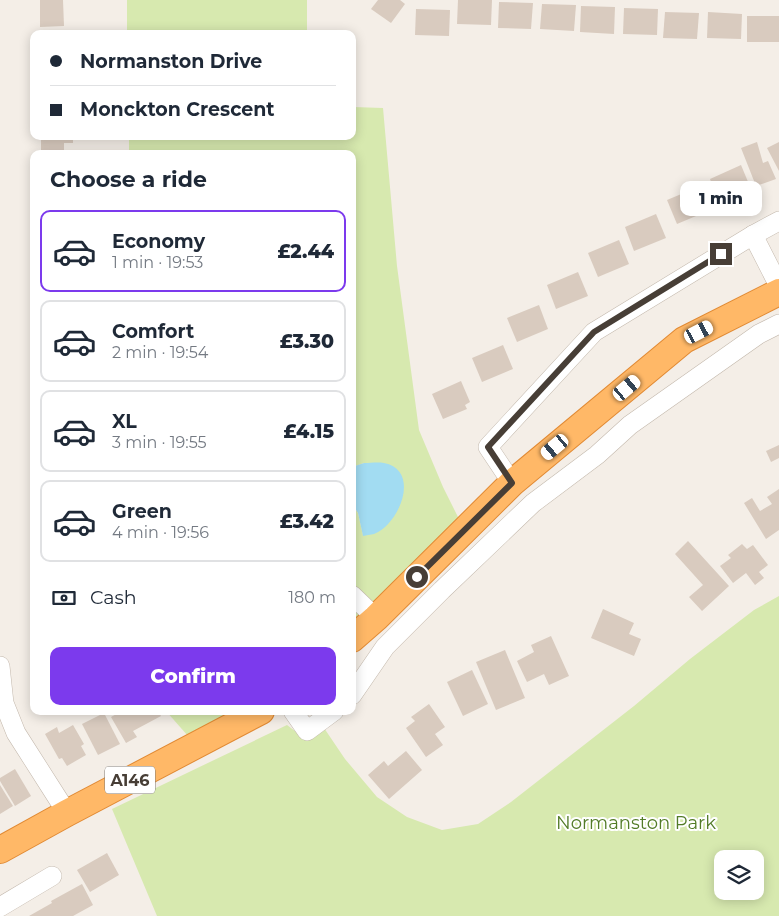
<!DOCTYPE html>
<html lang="en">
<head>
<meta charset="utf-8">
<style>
  :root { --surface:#fff; --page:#f2f2f3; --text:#1f2937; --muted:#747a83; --line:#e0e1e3; --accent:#7c3aed }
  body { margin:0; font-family:Montserrat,sans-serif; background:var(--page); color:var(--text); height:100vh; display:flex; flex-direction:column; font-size:19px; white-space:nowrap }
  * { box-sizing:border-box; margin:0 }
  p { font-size:16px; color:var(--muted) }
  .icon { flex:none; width:28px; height:28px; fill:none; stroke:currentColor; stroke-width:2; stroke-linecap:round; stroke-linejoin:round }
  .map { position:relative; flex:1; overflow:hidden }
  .panel { position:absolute; left:30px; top:150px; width:326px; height:565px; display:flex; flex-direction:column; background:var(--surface); border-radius:10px; box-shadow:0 2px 12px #0003 }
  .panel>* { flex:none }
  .top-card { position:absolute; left:30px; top:30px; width:326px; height:110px; border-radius:10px; box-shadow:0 2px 12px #0003; display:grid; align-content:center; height:110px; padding:0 20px; background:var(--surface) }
  .controls { position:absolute; left:714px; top:850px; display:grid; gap:10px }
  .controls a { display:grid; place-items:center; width:50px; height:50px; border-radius:10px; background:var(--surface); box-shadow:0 2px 12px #0003; font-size:25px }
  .end { position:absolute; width:22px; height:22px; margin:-11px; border:6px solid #473e36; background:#fff; box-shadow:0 0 0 2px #fff }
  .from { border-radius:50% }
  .bubble { position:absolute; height:35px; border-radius:10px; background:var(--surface); box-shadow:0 2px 12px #0003; font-size:16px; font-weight:800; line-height:35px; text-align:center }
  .car { position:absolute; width:15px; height:30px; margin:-15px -8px; border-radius:6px; box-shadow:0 0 4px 1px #0007; background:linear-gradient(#fff 24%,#345 0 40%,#fff 0 76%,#345 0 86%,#fff 0) }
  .top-card b { display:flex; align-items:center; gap:18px; height:48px; font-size:19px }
  .top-card b+b { border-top:1px solid var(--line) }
  .top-card i { width:12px; height:12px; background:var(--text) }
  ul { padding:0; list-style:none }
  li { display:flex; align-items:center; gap:15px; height:82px; margin:0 10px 8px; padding:0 10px; border:2px solid var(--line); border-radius:10px }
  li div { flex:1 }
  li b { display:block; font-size:19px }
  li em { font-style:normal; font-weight:800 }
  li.current { border-color:var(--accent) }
  li>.icon { width:45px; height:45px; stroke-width:1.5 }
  h2 { padding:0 20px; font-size:22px; line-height:60px }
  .pay { display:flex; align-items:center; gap:12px; height:55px; padding:0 20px; font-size:19px }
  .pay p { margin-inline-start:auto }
  .button { display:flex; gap:10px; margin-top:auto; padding:10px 20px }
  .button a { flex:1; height:58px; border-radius:10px; background:var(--accent); color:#fff; font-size:20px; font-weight:800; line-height:58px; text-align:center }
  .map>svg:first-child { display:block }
  .green { fill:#d7e9af; fill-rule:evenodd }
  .water { fill:#a2dcf2 }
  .building { fill:#d9cbbf }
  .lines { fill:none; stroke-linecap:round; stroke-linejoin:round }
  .minor-casing { stroke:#c3b8ac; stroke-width:20 }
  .highway-casing { stroke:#e18a34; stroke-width:28 }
  .minor { stroke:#fff; stroke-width:19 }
  .highway { stroke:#ffb867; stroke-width:26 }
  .route { stroke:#473e36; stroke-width:6 }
  .labels { text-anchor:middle; stroke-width:4; stroke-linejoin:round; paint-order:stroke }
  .shield { fill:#fff; stroke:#7e7872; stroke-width:1 }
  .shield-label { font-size:16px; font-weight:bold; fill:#473e36 }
  .park-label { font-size:18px; fill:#527b27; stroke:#fff }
</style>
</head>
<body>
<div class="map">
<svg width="779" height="916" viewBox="0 0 779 916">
  <rect width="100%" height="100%" fill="#f4eee7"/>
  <!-- green -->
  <g class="green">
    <rect x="127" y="0" width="180" height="34"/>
    <polygon points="353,107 383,108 397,266 419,430 443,487 459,519 353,625 353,505 358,513 363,535 364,463 353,467 352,154 129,154 129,136 352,136"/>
    <path d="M779,596V916H157L112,809L287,725L303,737L322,725L345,759L377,797L407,817L442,830L478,824L511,802L634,706L690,659L754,610ZM722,859H755V891H722Z"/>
    <polygon points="166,711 235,711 188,736"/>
  </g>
  <!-- water -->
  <path class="water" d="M364,463C370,463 378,462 384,463C421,470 400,524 374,534C371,535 366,535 363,536L358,513L353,505L352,467Z"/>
  <!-- building -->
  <g class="building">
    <polygon points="40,0 63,0 64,26 40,27"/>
    <polygon points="378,0 400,0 405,4 391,23 371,9"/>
    <polygon points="458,0 492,0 491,25 457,24"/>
    <polygon points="499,2 533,3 531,29 498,28"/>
    <polygon points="542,4 576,5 574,31 540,29"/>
    <polygon points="581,6 615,7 614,34 580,32"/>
    <polygon points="624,8 658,9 657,35 623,34"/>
    <polygon points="416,9 450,10 449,36 415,35"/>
    <polygon points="665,12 699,13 697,39 663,38"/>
    <polygon points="708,12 742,14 741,39 707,38"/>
    <rect x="747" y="16" width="32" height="26"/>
    <polygon points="41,136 73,136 73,143 64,143 64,154 41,154"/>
    <polygon points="757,142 763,163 768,161 776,179 756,186 741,148"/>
    <polygon points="779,142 779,171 767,148"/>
    <polygon points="741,165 751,189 719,203 710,179"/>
    <polygon points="698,187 708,211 677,224 667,200"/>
    <polygon points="656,214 666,238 634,251 625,227"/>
    <polygon points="619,240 629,264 598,277 588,253"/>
    <polygon points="578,272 588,296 556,309 547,285"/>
    <polygon points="539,305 548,329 517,342 507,318"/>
    <polygon points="503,345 513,369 482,382 472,358"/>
    <polygon points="461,381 470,402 465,405 467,409 443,419 432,394"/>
    <polygon points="779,445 779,458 771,462 766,451"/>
    <polygon points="779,489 779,530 766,539 744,503 752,498 760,511 772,504 767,497"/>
    <polygon points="688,541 729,586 702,611 689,597 703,585 675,554"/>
    <polygon points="742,544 747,549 753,545 768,565 759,572 764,578 755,585 746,573 733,583 720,566 731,558 728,555"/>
    <polygon points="603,609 634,623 629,634 641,639 634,656 591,638"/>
    <polygon points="551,636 569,676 549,685 544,674 527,682 517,661 534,652 531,645"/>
    <polygon points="505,650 525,698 496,710 476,662"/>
    <polygon points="472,670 488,704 463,716 447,682"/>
    <polygon points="429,704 445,727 435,734 443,745 426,757 406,728 415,721 411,717"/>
    <polygon points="122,711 158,711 161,716 133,731 137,737 126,743 111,717"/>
    <polygon points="104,713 120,744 98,755 82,724"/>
    <polygon points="73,725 84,744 81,746 86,755 67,766 62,758 59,759 45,734 57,727 59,733"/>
    <polygon points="406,751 422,770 389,799 368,775 384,761 388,766"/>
    <polygon points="15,769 31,796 15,806 0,781 0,778"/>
    <polygon points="0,785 13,806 0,814"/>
    <polygon points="107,853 119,875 90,892 77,870"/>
    <polygon points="82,884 93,905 73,916 29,916 52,903 51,901"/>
  </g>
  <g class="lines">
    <defs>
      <g id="minor">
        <polyline points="753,235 779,286"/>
        <polyline points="512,483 488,447 594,332 753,235 779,221"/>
        <polyline points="352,595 376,618"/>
        <polyline points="0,666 4,703 16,733 67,813"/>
        <polyline points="352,695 385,647 442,590 533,503 597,455 630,425 759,334 779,324"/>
        <polyline points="293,711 307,731 334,711"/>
        <polyline points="0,907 52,876"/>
      </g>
      <g id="highway">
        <polyline points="352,639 376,618 512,483 684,340 779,292"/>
        <polyline points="0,850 67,813 261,711"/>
      </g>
    </defs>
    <!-- minor casing -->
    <use href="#minor" class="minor-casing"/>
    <!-- highway casing -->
    <use href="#highway" class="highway-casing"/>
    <!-- minor -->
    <use href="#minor" class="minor"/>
    <!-- highway -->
    <use href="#highway" class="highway"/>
  </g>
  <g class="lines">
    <!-- route -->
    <polyline class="route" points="417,577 512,483 488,447 594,332 721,254"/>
  </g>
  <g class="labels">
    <!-- shield labels -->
    <rect class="shield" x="105" y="766.5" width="50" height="27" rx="4"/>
    <g class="shield-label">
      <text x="130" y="786">A146</text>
    </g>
    <!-- park labels -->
    <g class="park-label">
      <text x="636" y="829">Normanston Park</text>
    </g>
  </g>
</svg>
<div class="controls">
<a><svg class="icon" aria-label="layers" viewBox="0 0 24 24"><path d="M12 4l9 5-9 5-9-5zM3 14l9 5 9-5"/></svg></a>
</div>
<i class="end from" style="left:417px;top:577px"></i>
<i class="end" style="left:721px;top:254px"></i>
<div class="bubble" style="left:680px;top:181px;width:82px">1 min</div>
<i class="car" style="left:699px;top:332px;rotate:63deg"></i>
<i class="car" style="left:627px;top:388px;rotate:50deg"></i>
<i class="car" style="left:555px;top:447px;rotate:230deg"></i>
<div class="top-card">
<b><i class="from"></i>Normanston Drive</b>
<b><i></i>Monckton Crescent</b>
</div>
<section class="panel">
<h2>Choose a ride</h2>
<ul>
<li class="current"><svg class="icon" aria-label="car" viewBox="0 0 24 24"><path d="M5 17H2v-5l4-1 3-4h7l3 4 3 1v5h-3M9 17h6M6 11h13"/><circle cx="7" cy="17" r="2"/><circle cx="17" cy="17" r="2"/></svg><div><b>Economy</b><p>1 min · 19:53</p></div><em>£2.44</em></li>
<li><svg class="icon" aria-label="car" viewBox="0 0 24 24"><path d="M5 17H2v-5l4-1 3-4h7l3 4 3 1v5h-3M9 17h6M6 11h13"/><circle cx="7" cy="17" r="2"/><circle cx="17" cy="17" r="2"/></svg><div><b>Comfort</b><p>2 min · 19:54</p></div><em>£3.30</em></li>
<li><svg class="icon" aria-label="car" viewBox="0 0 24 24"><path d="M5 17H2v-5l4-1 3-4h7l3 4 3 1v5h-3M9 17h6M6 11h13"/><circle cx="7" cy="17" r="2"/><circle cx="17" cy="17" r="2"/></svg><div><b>XL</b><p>3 min · 19:55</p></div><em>£4.15</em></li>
<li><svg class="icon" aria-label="car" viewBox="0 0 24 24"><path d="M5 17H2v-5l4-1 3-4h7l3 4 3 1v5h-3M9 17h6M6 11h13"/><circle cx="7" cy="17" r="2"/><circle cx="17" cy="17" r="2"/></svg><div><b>Green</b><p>4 min · 19:56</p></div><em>£3.42</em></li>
</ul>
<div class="pay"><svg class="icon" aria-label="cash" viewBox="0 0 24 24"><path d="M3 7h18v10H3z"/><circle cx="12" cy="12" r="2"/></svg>Cash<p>180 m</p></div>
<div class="button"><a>Confirm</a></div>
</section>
</div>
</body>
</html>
